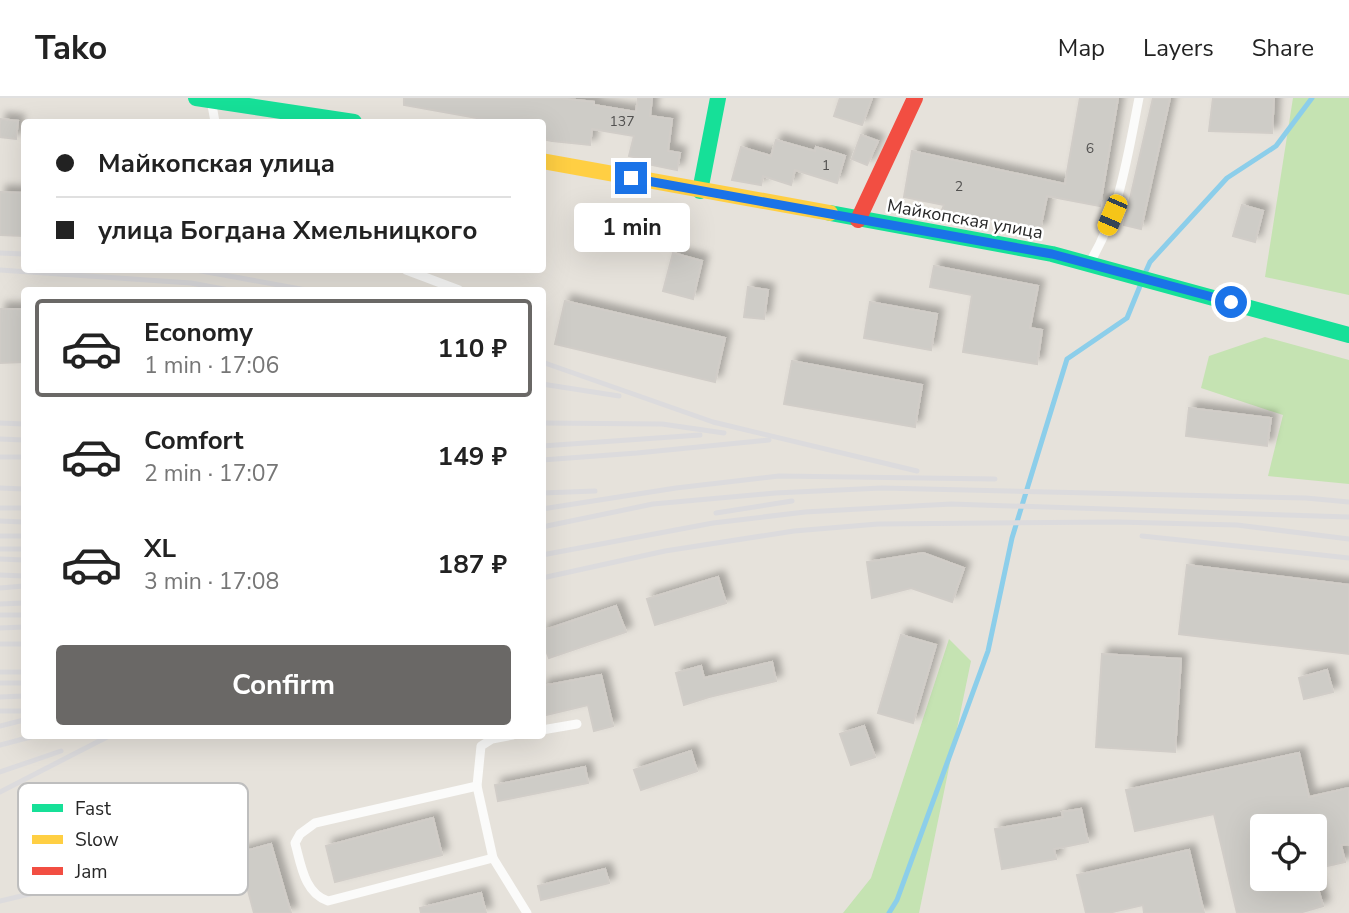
<!DOCTYPE html>
<html lang="en">
<head>
<meta charset="utf-8">
<style>
  :root { --surface:#fff; --page:#f6f6f6; --text:#222; --muted:#767676; --line:#e0e0e0; --accent:#6a6866 }
  body { margin:0; font-family:"Nunito Sans",sans-serif; background:var(--page); color:var(--text); height:100vh; display:flex; flex-direction:column; font-size:26px; white-space:nowrap }
  * { box-sizing:border-box; margin:0 }
  p { font-size:23px; color:var(--muted) }
  .icon { flex:none; width:38px; height:38px; fill:none; stroke:currentColor; stroke-width:2; stroke-linecap:round; stroke-linejoin:round }
  .map { position:relative; flex:1; overflow:hidden }
  .panel { position:absolute; left:21px; top:189px; width:525px; height:452px; display:flex; flex-direction:column; background:var(--surface); border-radius:7px; box-shadow:0 7px 28px #0002 }
  .panel>* { flex:none }
  .guide { position:absolute; left:21px; top:21px; width:525px; height:154px; border-radius:7px; box-shadow:0 7px 28px #0002; display:grid; align-content:center; height:154px; padding:0 35px; background:var(--surface) }
  .tools { position:absolute; left:1250px; top:716px; display:grid; gap:14px }
  .tools a { display:grid; place-items:center; width:77px; height:77px; border-radius:7px; background:var(--surface); box-shadow:0 7px 28px #0002; font-size:35px }
  .end { position:absolute; width:32px; height:32px; margin:-16px; border:9px solid #1a73e8; background:#fff; box-shadow:0 0 0 4px #fff }
  .from { border-radius:50% }
  .bubble { position:absolute; height:49px; border-radius:7px; background:var(--surface); box-shadow:0 7px 28px #0002; font-size:23px; font-weight:700; line-height:49px; text-align:center }
  .car { position:absolute; width:21px; height:42px; margin:-21px -10px; border-radius:9px; box-shadow:0 0 5px 2px #0007; background:linear-gradient(#f5c518 24%,#345 0 40%,#f5c518 0 76%,#345 0 86%,#f5c518 0) }
  .guide b { display:flex; align-items:center; gap:24px; height:66px; font-size:26px }
  .guide b+b { border-top:2px solid var(--line) }
  .guide i { width:18px; height:18px; background:var(--text) }
  ul { padding:12px 0 0; list-style:none }
  li { display:flex; align-items:center; gap:21px; height:98px; margin:0 14px 10px; padding:0 21px; border:4px solid transparent; border-radius:7px }
  li div { flex:1 }
  li b { display:block; font-size:26px }
  li em { font-style:normal; font-weight:700 }
  li.current { border-color:var(--accent) }
  li>.icon { width:63px; height:63px; stroke-width:1.5 }
  .action { display:flex; gap:14px; margin-top:auto; padding:14px 35px }
  .action a { flex:1; height:80px; border-radius:7px; background:var(--accent); color:#fff; font-size:28px; font-weight:700; line-height:80px; text-align:center }
  header { display:flex; align-items:center; gap:42px; box-sizing:border-box; height:98px; padding:0 35px; background:var(--surface); border-bottom:2px solid var(--line) }
  header strong { font-size:33px }
  nav { display:flex; gap:38px; margin-inline-start:auto; font-size:24px }
  .map>svg:first-child { display:block }
  .green { fill:#c5e3b2 }
  .lines { fill:none; stroke-linecap:round; stroke-linejoin:round }
  .stream { stroke:#8cceea; stroke-width:5 }
  .building { fill:#ceccc7; stroke:#d1cdc8; stroke-width:2; filter:url(#shadow) }
  .lane { stroke:#fbfbfa; stroke-width:9 }
  .fast { stroke:#16e098; stroke-width:16 }
  .slow { stroke:#ffcf43; stroke-width:16 }
  .jam { stroke:#f24e42; stroke-width:16 }
  .rail { stroke:#dcdbdd; stroke-width:5 }
  .route { stroke:#1a73e8; stroke-width:9 }
  .labels { text-anchor:middle; stroke-width:5; stroke-linejoin:round; paint-order:stroke }
  .number-label { font-size:14px; fill:#525150 }
  .street-label { font-size:18px; fill:#272727; stroke:#fff }
  .key { fill:#fff; stroke:#bebebe; stroke-width:2 }
  .key-label { font-size:19px; fill:#272727 }
</style>
</head>
<body>
<header>
<strong>Tako</strong>
<nav><a>Map</a><a>Layers</a><a>Share</a></nav>
</header>
<div class="map">
<svg width="1349" height="815" viewBox="0 0 1349 815">
  <defs>
    <filter id="shadow"><feDropShadow dx="6" dy="-6" stdDeviation="3.5" flood-color="#0004"/></filter>
  </defs>
  <rect width="100%" height="100%" fill="#e6e2db"/>
  <!-- green -->
  <g class="green">
    <polygon points="1293,0 1349,0 1349,197 1265,179"/>
    <polygon points="1265,239 1349,262 1349,386 1268,378 1283,317 1201,290 1209,258"/>
    <polygon points="949,541 971,563 919,815 843,815 871,780"/>
  </g>
  <g class="lines">
    <!-- stream -->
    <g class="stream">
      <polyline points="1146,173 1150,164 1227,80 1276,48 1312,0"/>
      <polyline points="889,815 897,802 988,553 1012,440 1067,261 1127,220 1140,188"/>
    </g>
  </g>
  <!-- building -->
  <g class="building">
    <polygon points="404,0 558,0 594,4 594,7 636,14 638,0 652,0 650,18 672,21 668,53 680,55 677,72 652,67 652,63 629,58 634,38 592,31 590,47 552,43 542,41 542,24 499,24 404,7"/>
    <polygon points="840,0 872,0 862,27 834,18"/>
    <polygon points="1080,0 1118,0 1100,108 1047,98 1040,132 942,112 944,107 904,99 912,53 1065,86"/>
    <polygon points="1153,0 1170,0 1141,131 1124,127"/>
    <polygon points="1213,0 1274,0 1272,35 1209,33"/>
    <polygon points="0,21 18,23 16,41 0,39"/>
    <polygon points="861,37 878,43 867,67 852,61"/>
    <polygon points="776,42 815,53 816,49 845,58 837,85 795,72 791,87 763,78 761,87 732,82 741,49 771,58"/>
    <polygon points="0,94 24,95 24,138 0,137"/>
    <polygon points="1242,107 1263,113 1255,144 1233,138"/>
    <polygon points="673,155 702,163 693,201 663,193"/>
    <polygon points="934,168 1038,188 1030,230 1042,232 1037,266 963,254 972,197 930,189"/>
    <polygon points="748,189 768,192 764,221 744,219"/>
    <polygon points="565,203 725,240 715,284 555,246"/>
    <polygon points="870,204 937,216 931,252 864,240"/>
    <polygon points="0,211 24,211 24,264 0,265"/>
    <polygon points="792,263 922,287 915,329 784,306"/>
    <polygon points="1189,310 1271,320 1267,348 1186,338"/>
    <polygon points="923,455 964,470 952,504 911,490 872,500 867,464"/>
    <polygon points="1187,467 1349,487 1349,556 1179,536"/>
    <polygon points="718,479 726,505 655,527 647,501"/>
    <polygon points="616,508 626,534 549,560 542,542 542,533"/>
    <polygon points="901,537 936,547 913,625 878,615"/>
    <polygon points="1102,556 1181,561 1175,654 1096,649"/>
    <polygon points="772,564 776,583 709,599 684,607 676,575 701,568 704,580"/>
    <polygon points="1327,572 1333,594 1304,601 1299,580"/>
    <polygon points="601,577 613,628 594,633 588,607 542,618 542,588"/>
    <polygon points="864,628 875,659 851,667 840,636"/>
    <polygon points="691,653 697,673 641,692 634,672"/>
    <polygon points="1299,655 1309,699 1349,690 1349,746 1341,747 1345,764 1314,771 1314,728 1262,728 1262,780 1315,780 1323,808 1299,815 1237,815 1214,716 1135,733 1126,692"/>
    <polygon points="585,669 588,685 498,703 495,687"/>
    <polygon points="1081,711 1088,744 1054,751 1056,761 1002,771 995,731 1063,719 1062,714"/>
    <polygon points="433,720 442,757 335,784 326,748"/>
    <polygon points="271,746 291,815 254,815 238,755"/>
    <polygon points="1189,752 1204,815 1144,815 1143,807 1108,815 1086,815 1077,777"/>
    <polygon points="605,771 609,785 541,802 538,788"/>
    <polygon points="481,795 486,815 421,815 420,810"/>
  </g>
  <g class="lines">
    <!-- lane -->
    <g class="lane">
      <polyline points="212,7 215,24"/>
      <path d="M1090,164C1120,114 1128,56 1139,0"/>
      <polyline points="406,172 459,192"/>
      <polyline points="542,632 577,626"/>
      <polyline points="513,637 492,641 481,648 477,688 493,760 527,815"/>
      <path d="M477,688L315,725L300,736L295,745C301,766 304,795 328,803L493,760"/>
    </g>
    <!-- fast -->
    <g class="fast">
      <polyline points="196,0 354,24"/>
      <polyline points="700,93 718,0"/>
      <polyline points="830,115 1052,156 1349,237"/>
    </g>
    <!-- slow -->
    <polyline class="slow" points="542,63 830,115"/>
    <!-- jam -->
    <polyline class="jam" points="858,122 915,0"/>
    <!-- rail -->
    <g class="rail">
      <polyline points="0,155 24,156"/>
      <polyline points="0,172 191,185 229,192"/>
      <polyline points="196,172 306,192"/>
      <polyline points="542,264 713,324 917,373"/>
      <polyline points="542,286 619,298"/>
      <polyline points="0,325 24,326"/>
      <polyline points="542,325 662,326 724,335"/>
      <polyline points="0,341 24,342"/>
      <polyline points="542,348 700,337"/>
      <polyline points="0,359 24,359"/>
      <polyline points="542,362 637,355 769,342"/>
      <polyline points="0,390 24,391"/>
      <polyline points="542,395 595,393"/>
      <polyline points="0,410 24,410"/>
      <polyline points="542,411 676,390 779,378 995,381"/>
      <polyline points="716,415 792,403"/>
      <polyline points="0,423 24,424"/>
      <polyline points="542,429 653,406 775,395 882,390 1306,400 1349,404"/>
      <polyline points="0,438 24,438"/>
      <polyline points="1142,438 1349,460"/>
      <polyline points="0,451 24,451"/>
      <polyline points="542,457 713,425 805,414 951,406 1349,419"/>
      <polyline points="0,461 24,462"/>
      <polyline points="0,477 24,478"/>
      <polyline points="542,480 665,453 794,433 878,426 1117,424 1237,427 1349,441"/>
      <polyline points="0,490 24,488"/>
      <polyline points="0,506 24,505"/>
      <polyline points="0,517 24,517"/>
      <polyline points="0,530 24,529"/>
      <polyline points="0,546 24,546"/>
      <polyline points="0,574 24,574"/>
      <polyline points="0,585 24,585"/>
      <polyline points="0,599 24,598"/>
      <polyline points="0,613 24,613"/>
      <polyline points="0,628 24,622"/>
      <polyline points="0,647 38,637"/>
      <polyline points="0,674 61,653"/>
      <polyline points="0,694 111,637"/>
      <polyline points="0,803 63,788 150,762"/>
    </g>
  </g>
  <g class="lines">
    <!-- route -->
    <polyline class="route" points="631,80 1052,156 1231,204"/>
  </g>
  <g class="labels">
    <!-- number labels -->
    <g class="number-label">
      <text x="622" y="28">137</text>
      <text x="1090" y="55">6</text>
      <text x="826" y="72">1</text>
      <text x="959" y="93">2</text>
    </g>
    <!-- street labels -->
    <g class="street-label">
      <text transform="translate(965 121) rotate(10)" y="6">Майкопская улица</text>
    </g>
  </g>
  <!-- legend -->
  <rect x="18" y="685" width="230" height="112" rx="10" class="key"/>
  <rect x="32" y="706" width="31" height="8" fill="#16e098"/>
  <rect x="32" y="737" width="31" height="9" fill="#ffcf43"/>
  <rect x="32" y="769" width="31" height="8" fill="#f24e42"/>
  <g class="key-label">
    <text x="75" y="717">Fast</text>
    <text x="75" y="748">Slow</text>
    <text x="75" y="780">Jam</text>
  </g>
</svg>
<div class="tools">
<a><svg class="icon" aria-label="locate" viewBox="0 0 24 24"><circle cx="12" cy="12" r="6"/><path d="M12 2v4M12 18v4M2 12h4M18 12h4"/></svg></a>
</div>
<i class="end from" style="left:1231px;top:204px"></i>
<i class="end" style="left:631px;top:80px"></i>
<div class="bubble" style="left:574px;top:105px;width:116px">1 min</div>
<i class="car" style="left:1112px;top:117px;rotate:203deg"></i>
<div class="guide">
<b><i class="from"></i>Майкопская улица</b>
<b><i></i>улица Богдана Хмельницкого</b>
</div>
<section class="panel">
<ul>
<li class="current"><svg class="icon" aria-label="car" viewBox="0 0 24 24"><path d="M5 17H2v-5l4-1 3-4h7l3 4 3 1v5h-3M9 17h6M6 11h13"/><circle cx="7" cy="17" r="2"/><circle cx="17" cy="17" r="2"/></svg><div><b>Economy</b><p>1 min · 17:06</p></div><em>110 ₽</em></li>
<li><svg class="icon" aria-label="car" viewBox="0 0 24 24"><path d="M5 17H2v-5l4-1 3-4h7l3 4 3 1v5h-3M9 17h6M6 11h13"/><circle cx="7" cy="17" r="2"/><circle cx="17" cy="17" r="2"/></svg><div><b>Comfort</b><p>2 min · 17:07</p></div><em>149 ₽</em></li>
<li><svg class="icon" aria-label="car" viewBox="0 0 24 24"><path d="M5 17H2v-5l4-1 3-4h7l3 4 3 1v5h-3M9 17h6M6 11h13"/><circle cx="7" cy="17" r="2"/><circle cx="17" cy="17" r="2"/></svg><div><b>XL</b><p>3 min · 17:08</p></div><em>187 ₽</em></li>
</ul>
<div class="action"><a>Confirm</a></div>
</section>
</div>
</body>
</html>
